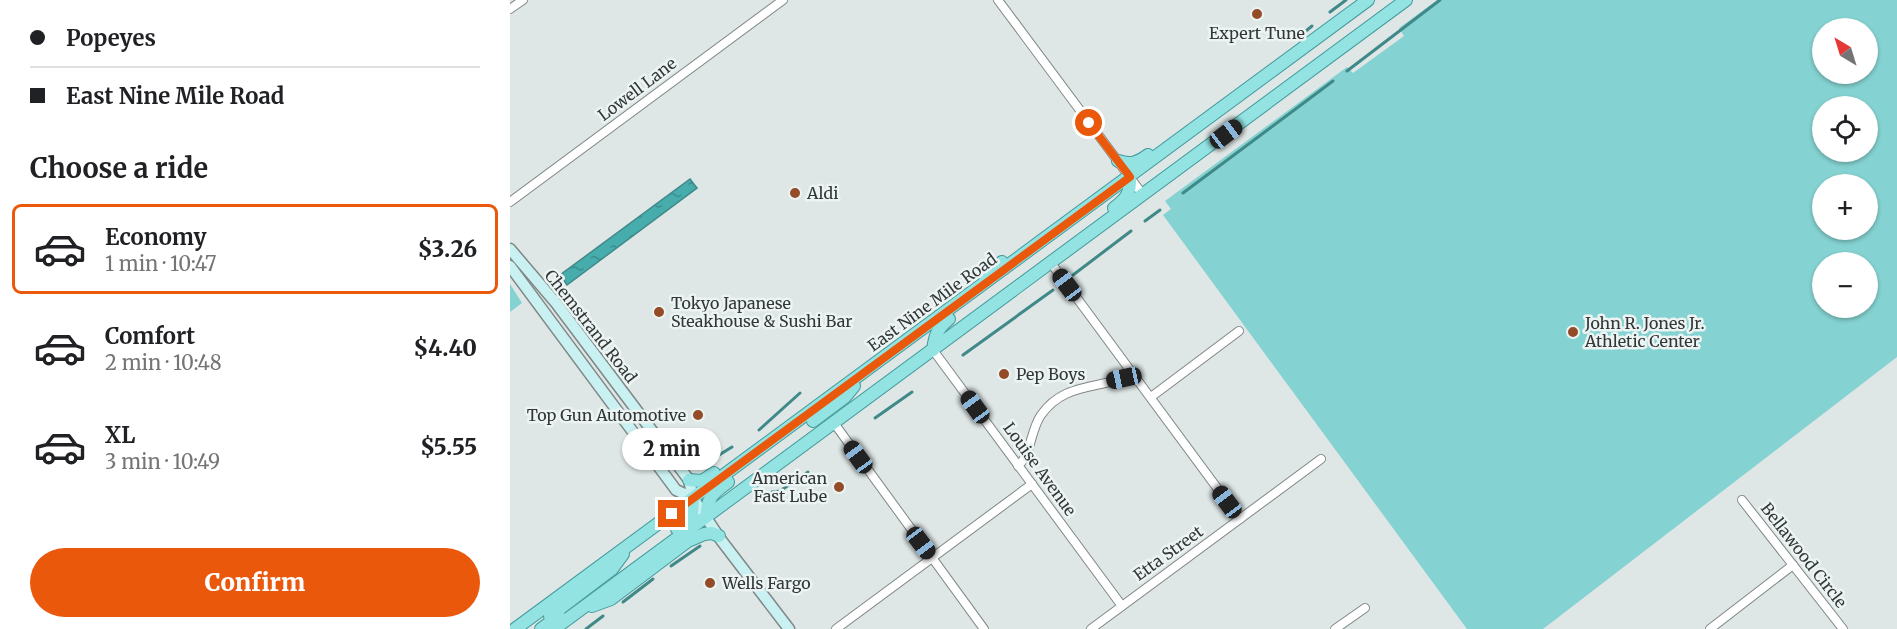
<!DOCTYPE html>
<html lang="en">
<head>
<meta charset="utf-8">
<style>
  :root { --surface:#fff; --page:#f6f6f6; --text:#202124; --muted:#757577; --line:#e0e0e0; --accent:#ea580c }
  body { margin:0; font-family:Merriweather,serif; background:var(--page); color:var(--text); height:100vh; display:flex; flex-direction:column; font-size:22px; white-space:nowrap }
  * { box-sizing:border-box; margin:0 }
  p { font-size:20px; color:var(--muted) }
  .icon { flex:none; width:33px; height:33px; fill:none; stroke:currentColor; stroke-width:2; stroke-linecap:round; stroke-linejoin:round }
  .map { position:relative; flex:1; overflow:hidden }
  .side { display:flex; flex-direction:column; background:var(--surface); width:510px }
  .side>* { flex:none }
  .hud { display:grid; align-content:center; height:132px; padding:0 30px; background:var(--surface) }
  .needle { width:39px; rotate:322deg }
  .buttons { position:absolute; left:1302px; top:18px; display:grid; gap:12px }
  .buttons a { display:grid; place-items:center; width:66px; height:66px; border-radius:50%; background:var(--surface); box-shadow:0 2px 4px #0004; font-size:30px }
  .end { position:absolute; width:27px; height:27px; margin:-14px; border:8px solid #ea580c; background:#fff; box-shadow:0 0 0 3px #fff }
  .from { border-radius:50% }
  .bubble { position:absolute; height:42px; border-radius:21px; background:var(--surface); box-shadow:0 2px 4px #0004; font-size:20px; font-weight:800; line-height:42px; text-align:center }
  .car { position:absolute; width:18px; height:36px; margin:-18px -9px; border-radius:8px; box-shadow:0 0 4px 2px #0007; background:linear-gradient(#222 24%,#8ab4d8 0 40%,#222 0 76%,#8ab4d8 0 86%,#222 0) }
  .hud b { display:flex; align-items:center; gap:21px; height:57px; font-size:22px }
  .hud b+b { border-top:2px solid var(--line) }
  .hud i { width:15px; height:15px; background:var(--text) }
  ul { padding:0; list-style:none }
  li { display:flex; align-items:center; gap:18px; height:90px; margin:0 12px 9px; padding:0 18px; border:3px solid transparent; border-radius:9px }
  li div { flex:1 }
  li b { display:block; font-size:22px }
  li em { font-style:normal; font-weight:800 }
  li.on { border-color:var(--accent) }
  li>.icon { width:54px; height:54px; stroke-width:1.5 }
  h2 { padding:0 30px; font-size:27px; line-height:72px }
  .primary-button { display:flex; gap:12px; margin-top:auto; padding:12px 30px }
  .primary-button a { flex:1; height:69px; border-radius:36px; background:var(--accent); color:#fff; font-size:24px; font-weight:800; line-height:69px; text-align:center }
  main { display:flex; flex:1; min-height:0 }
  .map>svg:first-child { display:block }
  .green { fill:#84d2d1; fill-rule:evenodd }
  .water { fill:url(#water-ripples); stroke:#408989; stroke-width:1.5 }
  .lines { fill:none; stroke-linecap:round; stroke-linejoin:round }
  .stream { stroke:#408989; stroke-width:3 }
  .street-casing { stroke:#808787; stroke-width:10 }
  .secondary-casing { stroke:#808787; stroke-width:13 }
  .primary-casing { stroke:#439b9b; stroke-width:14 }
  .street { stroke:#fff; stroke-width:8 }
  .secondary { stroke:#c9f1f1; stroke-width:10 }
  .primary { stroke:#93e3e3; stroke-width:12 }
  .route { stroke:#ea580c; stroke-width:8 }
  .poi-dot { fill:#934b28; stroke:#ecf4f3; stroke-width:2 }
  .labels { text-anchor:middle; stroke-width:5; stroke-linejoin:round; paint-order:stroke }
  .poi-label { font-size:16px; fill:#333636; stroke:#ecf4f3; text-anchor:start }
  .street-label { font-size:16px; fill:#333636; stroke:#ecf4f3 }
</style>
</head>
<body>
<main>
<section class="side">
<div class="hud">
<b><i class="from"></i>Popeyes</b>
<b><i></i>East Nine Mile Road</b>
</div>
<h2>Choose a ride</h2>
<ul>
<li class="on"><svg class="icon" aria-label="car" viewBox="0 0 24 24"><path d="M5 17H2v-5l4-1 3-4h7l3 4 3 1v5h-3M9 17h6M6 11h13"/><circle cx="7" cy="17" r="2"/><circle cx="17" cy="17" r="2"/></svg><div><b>Economy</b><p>1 min · 10:47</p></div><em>$3.26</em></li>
<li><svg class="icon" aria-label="car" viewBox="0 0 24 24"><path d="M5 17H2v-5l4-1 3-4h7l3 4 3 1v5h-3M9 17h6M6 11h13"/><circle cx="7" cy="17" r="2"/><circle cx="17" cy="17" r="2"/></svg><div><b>Comfort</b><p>2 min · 10:48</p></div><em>$4.40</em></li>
<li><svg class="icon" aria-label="car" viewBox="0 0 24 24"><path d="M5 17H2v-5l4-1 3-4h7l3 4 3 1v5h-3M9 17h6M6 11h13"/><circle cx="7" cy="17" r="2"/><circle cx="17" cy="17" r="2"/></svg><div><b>XL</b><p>3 min · 10:49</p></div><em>$5.55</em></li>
</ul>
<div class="primary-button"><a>Confirm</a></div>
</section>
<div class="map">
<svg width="1387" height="629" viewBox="0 0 1387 629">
  <defs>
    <pattern id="water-ripples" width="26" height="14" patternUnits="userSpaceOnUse" patternTransform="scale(1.5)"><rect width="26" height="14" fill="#46acac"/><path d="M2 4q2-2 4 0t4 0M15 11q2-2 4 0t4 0" fill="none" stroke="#3b8d8d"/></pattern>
  </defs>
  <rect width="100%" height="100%" fill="#dee6e6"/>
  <!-- green -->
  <g class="green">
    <path d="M927,0H1387V357L1033,629H957L653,215L661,209L655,201L837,67L843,73L894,36L889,28ZM1312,28H1358V74H1312ZM1312,106H1358V152H1312ZM1312,184H1358V230H1312ZM1312,262H1358V308H1312Z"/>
    <polygon points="0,284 12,303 0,312"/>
  </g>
  <!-- water -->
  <polygon class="water" points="180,179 187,188 57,285 50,275"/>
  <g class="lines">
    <!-- stream -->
    <g class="stream">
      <polyline points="820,12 836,0"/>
      <polyline points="791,35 802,26"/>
      <polyline points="837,71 930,0"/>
      <polyline points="673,193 823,81"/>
      <polyline points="635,221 650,210"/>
      <polyline points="563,275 621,231"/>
      <polyline points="453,355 543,290"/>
      <polyline points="365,418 402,392"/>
      <polyline points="249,430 290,393"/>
      <polyline points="209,455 222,447"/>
      <polyline points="262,492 270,491 298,472"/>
      <polyline points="161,566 190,546"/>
      <polyline points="113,602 143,579"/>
      <polyline points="76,629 93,616"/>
    </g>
    <defs>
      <g id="street">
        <polyline points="488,0 633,195"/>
        <polyline points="0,9 13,0"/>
        <polyline points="0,202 273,0"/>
        <polyline points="541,263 730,519"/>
        <polyline points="423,350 612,606"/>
        <polyline points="641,397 729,331"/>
        <polyline points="324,423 474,629"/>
        <path d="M508,466C522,453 520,431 531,415C556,380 591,391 623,373"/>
        <polyline points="1232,500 1333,629"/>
        <polyline points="326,629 522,484"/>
        <polyline points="581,629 811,459"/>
        <polyline points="825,629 855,608"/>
        <polyline points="1200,629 1283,565"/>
      </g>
      <g id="secondary">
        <polyline points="0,249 46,303 179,480 183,498 211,540 279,629"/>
        <polyline points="0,266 166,490 183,498"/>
      </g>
      <g id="primary">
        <path d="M608,161C621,165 627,163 638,155"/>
        <path d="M604,208C616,199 621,193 620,177"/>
        <polyline points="472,273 481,270 492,262"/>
        <path d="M423,350C425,335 427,329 439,319"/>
        <polyline points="303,421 335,397 344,386"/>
        <polyline points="179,480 192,481 204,473"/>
        <path d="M197,516C196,498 204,492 218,482"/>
        <polyline points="167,529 182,515 183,498"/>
        <polyline points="82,606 101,599 178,541 194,534 202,533 209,536"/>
        <polyline points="40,616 102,569 113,554"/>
        <polyline points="5,629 858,0"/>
        <polyline points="31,629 49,616"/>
        <polyline points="44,629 896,0"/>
      </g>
    </defs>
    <!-- street casing -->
    <use href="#street" class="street-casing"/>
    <!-- secondary casing -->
    <use href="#secondary" class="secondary-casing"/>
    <!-- primary casing -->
    <use href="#primary" class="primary-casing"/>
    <!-- street -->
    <use href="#street" class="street"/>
    <!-- secondary -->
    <use href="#secondary" class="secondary"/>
    <!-- primary -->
    <use href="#primary" class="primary"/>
  </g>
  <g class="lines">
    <!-- route -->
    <polyline class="route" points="162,514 620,177 579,123"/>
  </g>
  <!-- markers -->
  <g class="poi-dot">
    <circle cx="747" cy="14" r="6"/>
    <circle cx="285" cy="193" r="6"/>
    <circle cx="149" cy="312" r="6"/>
    <circle cx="1063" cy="332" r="6"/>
    <circle cx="494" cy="374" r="6"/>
    <circle cx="188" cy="415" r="6"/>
    <circle cx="329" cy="487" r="6"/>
    <circle cx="200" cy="583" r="6"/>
  </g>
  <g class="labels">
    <!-- poi labels -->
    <g class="poi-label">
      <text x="747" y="39" text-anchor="middle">Expert Tune</text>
      <text x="297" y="199">Aldi</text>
      <text x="161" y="309">Tokyo Japanese<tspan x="161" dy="18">Steakhouse &amp; Sushi Bar</tspan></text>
      <text x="1075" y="329">John R. Jones Jr.<tspan x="1075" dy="18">Athletic Center</tspan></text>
      <text x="506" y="380">Pep Boys</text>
      <text x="176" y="421" text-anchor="end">Top Gun Automotive</text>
      <text x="317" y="484" text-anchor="end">American<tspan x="317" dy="18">Fast Lube</tspan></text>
      <text x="212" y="589">Wells Fargo</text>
    </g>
    <!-- street labels -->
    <g class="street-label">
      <text transform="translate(127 89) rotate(-37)" y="6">Lowell Lane</text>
      <text transform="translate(422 302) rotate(-36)" y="6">East Nine Mile Road</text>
      <text transform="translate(81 326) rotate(52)" y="6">Chemstrand Road</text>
      <text transform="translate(530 469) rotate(54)" y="6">Louise Avenue</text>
      <text transform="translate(658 553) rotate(-36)" y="6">Etta Street</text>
      <text transform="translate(1294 555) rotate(52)" y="6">Bellawood Circle</text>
    </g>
  </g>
</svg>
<div class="buttons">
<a><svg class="needle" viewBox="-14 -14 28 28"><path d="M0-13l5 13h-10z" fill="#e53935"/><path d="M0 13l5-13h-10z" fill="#757577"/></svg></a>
<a><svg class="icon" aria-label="locate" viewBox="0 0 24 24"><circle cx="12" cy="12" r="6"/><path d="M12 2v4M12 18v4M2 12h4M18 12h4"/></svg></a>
<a>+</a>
<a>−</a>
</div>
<i class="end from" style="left:579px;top:123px"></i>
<i class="end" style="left:162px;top:514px"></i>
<div class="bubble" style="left:112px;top:428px;width:99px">2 min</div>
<i class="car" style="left:716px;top:134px;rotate:53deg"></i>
<i class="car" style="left:557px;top:285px;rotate:323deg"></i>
<i class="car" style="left:614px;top:378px;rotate:258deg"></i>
<i class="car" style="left:465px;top:407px;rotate:324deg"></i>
<i class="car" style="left:348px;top:457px;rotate:324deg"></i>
<i class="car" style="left:717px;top:502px;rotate:323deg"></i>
<i class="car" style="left:411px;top:543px;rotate:143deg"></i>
</div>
</main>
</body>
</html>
